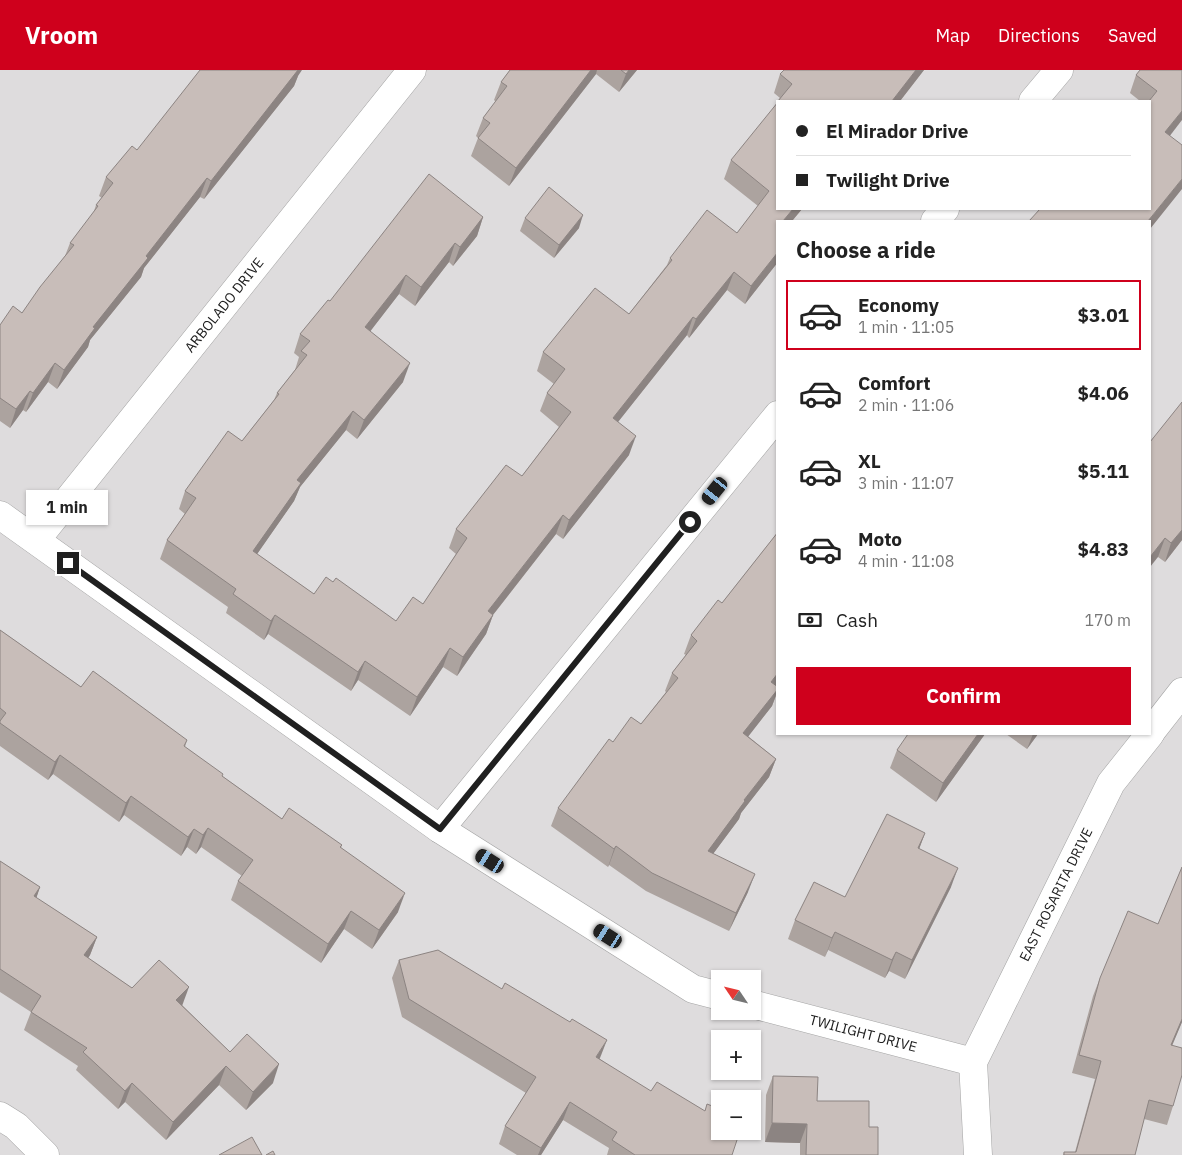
<!DOCTYPE html>
<html lang="en">
<head>
<meta charset="utf-8">
<style>
  :root { --surface:#fff; --page:#f6f6f6; --text:#222; --muted:#767676; --line:#e0e0e0; --accent:#cf001c }
  body { margin:0; font-family:"IBM Plex Sans",sans-serif; background:var(--page); color:var(--text); height:100vh; display:flex; flex-direction:column; font-size:19px; white-space:nowrap }
  * { box-sizing:border-box; margin:0 }
  p { font-size:16px; color:var(--muted) }
  .icon { flex:none; width:28px; height:28px; fill:none; stroke:currentColor; stroke-width:2; stroke-linecap:round; stroke-linejoin:round }
  .map { position:relative; flex:1; overflow:hidden }
  .sheet { position:absolute; left:776px; top:150px; width:375px; height:515px; display:flex; flex-direction:column; background:var(--surface); border-radius:0px; box-shadow:0 1px 4px #0004 }
  .sheet>* { flex:none }
  .top-card { position:absolute; left:776px; top:30px; width:375px; height:110px; border-radius:0px; box-shadow:0 1px 4px #0004; display:grid; align-content:center; height:110px; padding:0 20px; background:var(--surface) }
  .needle { width:32px; rotate:305deg }
  .fabs { position:absolute; left:711px; top:900px; display:grid; gap:10px }
  .fabs a { display:grid; place-items:center; width:50px; height:50px; border-radius:0px; background:var(--surface); box-shadow:0 1px 4px #0004; font-size:25px }
  .end { position:absolute; width:22px; height:22px; margin:-11px; border:6px solid #202020; background:#fff; box-shadow:0 0 0 2px #fff }
  .from { border-radius:50% }
  .bubble { position:absolute; height:35px; border-radius:0px; background:var(--surface); box-shadow:0 1px 4px #0004; font-size:16px; font-weight:800; line-height:35px; text-align:center }
  .car { position:absolute; width:15px; height:30px; margin:-15px -8px; border-radius:6px; box-shadow:0 0 4px 1px #0007; background:linear-gradient(#222 24%,#8ab4d8 0 40%,#222 0 76%,#8ab4d8 0 86%,#222 0) }
  .top-card b { display:flex; align-items:center; gap:18px; height:48px; font-size:19px }
  .top-card b+b { border-top:1px solid var(--line) }
  .top-card i { width:12px; height:12px; background:var(--text) }
  ul { padding:0; list-style:none }
  li { display:flex; align-items:center; gap:15px; height:70px; margin:0 10px 8px; padding:0 10px; border:2px solid transparent; border-radius:0px }
  li div { flex:1 }
  li b { display:block; font-size:19px }
  li em { font-style:normal; font-weight:800 }
  li.active { border-color:var(--accent) }
  li>.icon { width:45px; height:45px; stroke-width:1.5 }
  h2 { padding:0 20px; font-size:22px; line-height:60px }
  .pay { display:flex; align-items:center; gap:12px; height:55px; padding:0 20px; font-size:19px }
  .pay p { margin-inline-start:auto }
  .cta { display:flex; gap:10px; margin-top:auto; padding:10px 20px }
  .cta a { flex:1; height:58px; border-radius:0px; background:var(--accent); color:#fff; font-size:20px; font-weight:800; line-height:58px; text-align:center }
  header { display:flex; align-items:center; gap:30px; box-sizing:border-box; height:70px; padding:0 25px; background:var(--accent); color:#fff }
  header strong { font-size:24px }
  nav { display:flex; gap:28px; margin-inline-start:auto; font-size:18px }
  .map>svg:first-child { display:block }
  .residential { fill:#dedcdd; fill-rule:evenodd }
  .lines { fill:none; stroke-linecap:round; stroke-linejoin:round }
  .minor-casing { stroke:#a4a4a4; stroke-width:29 }
  .minor { stroke:#fff; stroke-width:28 }
  .wall { fill:#aca39f }
  .shaded-wall { fill:#8c8482 }
  .building { fill:#c8bdb9; stroke:#8c8482 }
  .route { stroke:#202020; stroke-width:6 }
  .labels { text-anchor:middle; stroke-width:4.5; stroke-linejoin:round; paint-order:stroke }
  .street-label { font-size:14px; fill:#202020; stroke:#fff }
</style>
</head>
<body>
<header>
<strong>Vroom</strong>
<nav><a>Map</a><a>Directions</a><a>Saved</a></nav>
</header>
<div class="map">
<svg width="1182" height="1085" viewBox="0 0 1182 1085">
  <rect width="100%" height="100%" fill="#f0ebe6"/>
  <!-- residential -->
  <path class="residential" d="M0,0H1182V1085H0ZM778,31H1150V139H778ZM778,151H1150V664H778ZM720,909H752V941H720ZM720,969H752V1001H720ZM720,1029H752V1061H720Z"/>
  <g class="lines">
    <defs>
      <g id="minor">
        <polyline points="1033,31 1059,0"/>
        <polyline points="935,151 945,139"/>
        <polyline points="0,445 440,759 693,919 720,926"/>
        <path id="s1" d="M36,470L412,0"/>
        <polyline points="1150,663 1182,622"/>
        <polyline points="440,759 778,345"/>
        <path id="s2" d="M752,934L973,992"/>
        <polyline points="0,1046 16,1056 45,1085"/>
        <path id="s3" d="M978,1085L973,992L1111,713L1150,664"/>
      </g>
    </defs>
    <!-- minor casing -->
    <use href="#minor" class="minor-casing"/>
    <!-- minor -->
    <use href="#minor" class="minor"/>
  </g>
  <!-- wall -->
  <g class="wall">
    <polygon points="510,0 637,0 619,22 596,4 509,116 471,86 478,68 476,66 483,48 496,32 494,30 501,12"/>
    <polygon points="784,0 924,0 900,31 778,31 780,28 774,23 780,4"/>
    <polygon points="1182,0 1170,66 1150,139 1150,31 1140,31 1130,23 1136,5"/>
    <polygon points="298,6 294,16 204,129 200,127 144,198 141,207 90,270 88,277 57,319 48,312 26,342 23,340 10,358 0,351 0,255 22,243 65,186 70,173 93,144 96,135 102,128 99,126 106,107 137,80"/>
    <polygon points="731,90 802,139 792,151 778,151 778,192 745,234 727,220 689,268 687,265 618,352 629,385 563,469 556,464 493,545 486,564 457,606 443,597 410,646 358,610 351,621 268,564 264,570 226,543 228,537 160,489 167,470 185,444 179,439 185,421 242,371 274,330 277,323 295,300 299,287 294,283 300,264 330,231 483,147 477,166 453,196 449,192 415,236 399,224 370,261 403,312 357,369 346,360 300,417 294,431 257,484 314,524 333,512 396,551 423,534 456,484 449,478 456,459 522,406 559,357 540,341 547,323 554,314 537,301 543,282 629,244 667,195 670,188 737,163 758,136 724,109"/>
    <polygon points="525,148 579,158 554,188 520,161"/>
    <polygon points="1150,372 1182,470 1165,492 1158,487"/>
    <polygon points="778,462 778,613 776,615 778,617 778,621 772,636 748,666 776,689 769,707 741,743 739,749 713,784 748,822 729,861 646,821 609,795 608,797 551,756 558,738 613,672 641,654 666,622 665,621 672,603 686,585 684,584 691,565 722,533"/>
    <polygon points="0,560 81,617 187,670 185,677 222,706 282,749 342,775 341,778 398,842 372,879 344,859 321,893 231,830 238,811 242,806 201,777 196,784 187,777 181,786 124,745 119,752 53,704 48,710 0,676"/>
    <polygon points="985,664 936,732 890,698 897,680"/>
    <polygon points="1006,664 1038,664 1027,679"/>
    <polygon points="925,763 919,779 951,817 905,909 889,901 885,908 828,880 825,887 788,869 795,850 845,827"/>
    <polygon points="0,791 40,817 36,828 97,867 90,885 88,888 132,918 182,935 230,982 273,1013 246,1040 219,1015 166,1070 125,1032 118,1039 76,1000 78,996 24,960 31,942 0,922"/>
    <polygon points="1182,797 1182,952 1172,976 1173,1036 1167,1055 1144,1049 1135,1085 1063,1085 1064,1082 1075,1082 1095,1009 1072,1003 1093,926 1100,908 1158,854"/>
    <polygon points="399,890 600,989 732,1085 607,1085 609,1078 563,1050 541,1085 517,1085 499,1074 505,1056 526,1023 402,947 392,908"/>
    <polygon points="773,1006 817,1031 869,1057 878,1085 800,1085 800,1073 765,1072 766,1025"/>
  </g>
  <!-- shaded-wall -->
  <g class="shaded-wall">
    <polygon points="296,0 302,0 298,6 294,16 204,129 211,111"/>
    <polygon points="591,0 597,0 596,4 509,116 516,98"/>
    <polygon points="629,0 637,0 619,22 626,4"/>
    <polygon points="916,0 924,0 900,31 892,31"/>
    <polygon points="1182,41 1182,50 1159,80 1165,62"/>
    <polygon points="207,108 200,127 144,198 141,207 90,270 88,277 57,319 64,300 93,257 146,186"/>
    <polygon points="1182,109 1182,119 1150,159 1150,151 1148,151"/>
    <polygon points="793,139 802,139 792,151 783,151"/>
    <polygon points="583,145 579,158 554,188 559,175"/>
    <polygon points="483,147 477,166 453,196 460,177"/>
    <polygon points="455,173 449,192 415,236 421,217"/>
    <polygon points="778,182 778,192 745,234 751,216"/>
    <polygon points="734,202 727,220 689,268 696,249"/>
    <polygon points="406,205 399,224 359,276 365,257"/>
    <polygon points="693,247 687,265 606,367 613,348"/>
    <polygon points="55,293 48,312 26,342 33,323"/>
    <polygon points="410,293 403,312 357,369 364,350"/>
    <polygon points="30,321 23,340 10,358 16,339"/>
    <polygon points="353,341 346,360 300,417 294,431 246,500 253,481 297,410"/>
    <polygon points="636,366 629,385 563,469 569,450"/>
    <polygon points="563,445 556,464 481,560 488,541"/>
    <polygon points="1182,460 1182,470 1165,492 1171,473"/>
    <polygon points="1165,468 1158,487 1150,497 1150,487"/>
    <polygon points="275,545 268,564 264,570 271,551"/>
    <polygon points="493,545 486,564 457,606 463,587"/>
    <polygon points="450,578 443,597 410,646 417,627"/>
    <polygon points="365,591 358,610 351,621 358,602"/>
    <polygon points="778,603 778,613 764,630 771,612"/>
    <polygon points="778,619 772,636 737,681 743,663"/>
    <polygon points="978,664 985,664 936,732 943,713"/>
    <polygon points="1033,664 1038,664 1027,679"/>
    <polygon points="60,685 53,704 48,710 55,692"/>
    <polygon points="776,689 769,707 741,743 739,749 701,800 708,781 744,730"/>
    <polygon points="131,726 124,745 119,752 126,733"/>
    <polygon points="208,758 201,777 196,784 203,765"/>
    <polygon points="194,759 187,777 181,786 188,767"/>
    <polygon points="925,763 918,782 918,778"/>
    <polygon points="616,776 609,795 608,797 614,779"/>
    <polygon points="958,798 951,817 905,909 912,890"/>
    <polygon points="755,804 748,822 729,861 736,843"/>
    <polygon points="40,817 34,835 34,826"/>
    <polygon points="405,823 398,842 372,879 379,860"/>
    <polygon points="351,841 344,859 321,893 328,874"/>
    <polygon points="835,862 828,880 825,887 832,868"/>
    <polygon points="97,867 90,885 78,904 84,885"/>
    <polygon points="896,882 889,901 885,908 892,890"/>
    <polygon points="189,917 182,936 176,930"/>
    <polygon points="1182,949 1182,952 1164,994 1171,975"/>
    <polygon points="607,970 600,988 590,1005 596,987"/>
    <polygon points="279,994 273,1013 246,1040 253,1022"/>
    <polygon points="226,996 219,1015 166,1070 173,1052"/>
    <polygon points="132,1013 125,1032 118,1039 125,1021"/>
    <polygon points="570,1032 563,1050 541,1085 538,1085 541,1078"/>
    <polygon points="772,1053 807,1054 800,1073 765,1072"/>
  </g>
  <!-- building -->
  <g class="building">
    <polygon points="200,0 298,0 211,111 207,108 146,186 148,188 93,257 95,258 64,300 55,293 33,323 30,321 16,339 0,328 0,255 13,236 22,243 40,217 74,175 70,173 98,136 96,135 113,113 106,107 132,76 137,80"/>
    <polygon points="510,0 591,0 516,98 478,68 490,53 483,48 507,16 501,12"/>
    <polygon points="621,0 629,0 626,4"/>
    <polygon points="784,0 916,0 892,31 778,31 792,14 780,4"/>
    <polygon points="1140,0 1182,0 1182,41 1165,62 1182,75 1182,109 1148,151 1029,151 1040,139 1150,139 1150,31 1149,31 1157,21 1136,5"/>
    <polygon points="778,32 778,139 793,139 783,151 778,151 778,158 776,160 778,161 778,182 751,216 734,202 696,249 693,247 613,348 636,366 569,450 563,445 488,541 493,545 463,587 450,578 417,627 365,591 358,602 275,545 271,551 233,524 236,519 167,470 196,428 185,421 228,361 242,371 279,324 277,323 307,285 301,281 310,271 300,264 328,230 330,231 429,104 483,147 460,177 455,173 421,217 406,205 365,257 410,293 364,350 353,341 297,410 301,413 253,481 314,524 326,507 333,512 336,508 396,551 413,527 423,534 467,468 456,459 506,395 522,406 571,342 547,323 565,299 543,282 595,218 629,244 672,190 670,188 707,140 737,163 769,121 731,90"/>
    <polygon points="549,117 583,145 559,175 525,148"/>
    <polygon points="1182,332 1182,460 1171,473 1165,468 1150,487 1150,372"/>
    <polygon points="778,462 778,603 771,612 778,617 778,619 743,663 776,689 744,730 745,731 708,781 755,804 736,843 652,803 616,776 614,779 558,738 609,669 613,672 631,647 641,654 678,608 672,603 697,571 691,565 718,530 722,533"/>
    <polygon points="0,560 81,617 93,601 187,670 184,676 223,704 222,706 282,749 289,738 342,775 340,777 405,823 379,860 351,841 328,874 238,811 253,790 208,758 203,765 194,759 188,767 131,726 126,733 60,685 55,692 0,653 0,651 6,643 0,638"/>
    <polygon points="908,664 978,664 943,713 897,680"/>
    <polygon points="887,744 925,763 918,778 958,798 912,890 896,882 892,890 835,862 832,868 795,850 814,812 845,827"/>
    <polygon points="0,791 40,817 34,826 97,867 84,885 132,918 159,890 189,917 176,930 230,982 247,964 279,994 253,1022 226,996 173,1052 132,1013 125,1021 83,982 87,978 31,942 41,926 0,899"/>
    <polygon points="1182,797 1182,949 1171,975 1182,978 1182,1005 1173,1036 1149,1030 1135,1085 1064,1085 1064,1082 1076,1082 1101,991 1079,985 1100,908 1128,841 1158,854"/>
    <polygon points="438,880 502,919 505,913 570,952 572,949 607,970 596,987 651,1021 657,1012 705,1041 707,1034 720,1039 720,1061 740,1061 732,1085 635,1085 612,1070 617,1062 570,1032 541,1078 505,1056 536,1007 409,929 399,890"/>
    <polygon points="773,1006 818,1007 817,1031 869,1031 869,1057 878,1057 878,1085 806,1085 807,1054 772,1053"/>
    <polygon points="252,1067 262,1085 219,1085"/>
    <polygon points="273,1081 275,1085 266,1085"/>
  </g>
  <g class="lines">
    <!-- route -->
    <polyline class="route" points="68,493 440,759 690,452"/>
  </g>
  <g class="labels">
    <!-- street labels -->
    <g class="street-label">
      <text dy="5" stroke="none"><textPath href="#s1" startOffset="301">ARBOLADO DRIVE</textPath></text>
      <text dy="5" stroke="none"><textPath href="#s3" startOffset="280">EAST ROSARITA DRIVE</textPath></text>
      <text dy="5" stroke="none"><textPath href="#s2" startOffset="115">TWILIGHT DRIVE</textPath></text>
    </g>
  </g>
</svg>
<div class="fabs">
<a><svg class="needle" viewBox="-14 -14 28 28"><path d="M0-13l5 13h-10z" fill="#e53935"/><path d="M0 13l5-13h-10z" fill="#767676"/></svg></a>
<a>+</a>
<a>−</a>
</div>
<i class="end from" style="left:690px;top:452px"></i>
<i class="end" style="left:68px;top:493px"></i>
<div class="bubble" style="left:26px;top:420px;width:82px">1 min</div>
<i class="car" style="left:715px;top:421px;rotate:219deg"></i>
<i class="car" style="left:490px;top:791px;rotate:302deg"></i>
<i class="car" style="left:608px;top:866px;rotate:302deg"></i>
<div class="top-card">
<b><i class="from"></i>El Mirador Drive</b>
<b><i></i>Twilight Drive</b>
</div>
<section class="sheet">
<h2>Choose a ride</h2>
<ul>
<li class="active"><svg class="icon" aria-label="car" viewBox="0 0 24 24"><path d="M5 17H2v-5l4-1 3-4h7l3 4 3 1v5h-3M9 17h6M6 11h13"/><circle cx="7" cy="17" r="2"/><circle cx="17" cy="17" r="2"/></svg><div><b>Economy</b><p>1 min · 11:05</p></div><em>$3.01</em></li>
<li><svg class="icon" aria-label="car" viewBox="0 0 24 24"><path d="M5 17H2v-5l4-1 3-4h7l3 4 3 1v5h-3M9 17h6M6 11h13"/><circle cx="7" cy="17" r="2"/><circle cx="17" cy="17" r="2"/></svg><div><b>Comfort</b><p>2 min · 11:06</p></div><em>$4.06</em></li>
<li><svg class="icon" aria-label="car" viewBox="0 0 24 24"><path d="M5 17H2v-5l4-1 3-4h7l3 4 3 1v5h-3M9 17h6M6 11h13"/><circle cx="7" cy="17" r="2"/><circle cx="17" cy="17" r="2"/></svg><div><b>XL</b><p>3 min · 11:07</p></div><em>$5.11</em></li>
<li><svg class="icon" aria-label="car" viewBox="0 0 24 24"><path d="M5 17H2v-5l4-1 3-4h7l3 4 3 1v5h-3M9 17h6M6 11h13"/><circle cx="7" cy="17" r="2"/><circle cx="17" cy="17" r="2"/></svg><div><b>Moto</b><p>4 min · 11:08</p></div><em>$4.83</em></li>
</ul>
<div class="pay"><svg class="icon" aria-label="cash" viewBox="0 0 24 24"><path d="M3 7h18v10H3z"/><circle cx="12" cy="12" r="2"/></svg>Cash<p>170 m</p></div>
<div class="cta"><a>Confirm</a></div>
</section>
</div>
</body>
</html>
